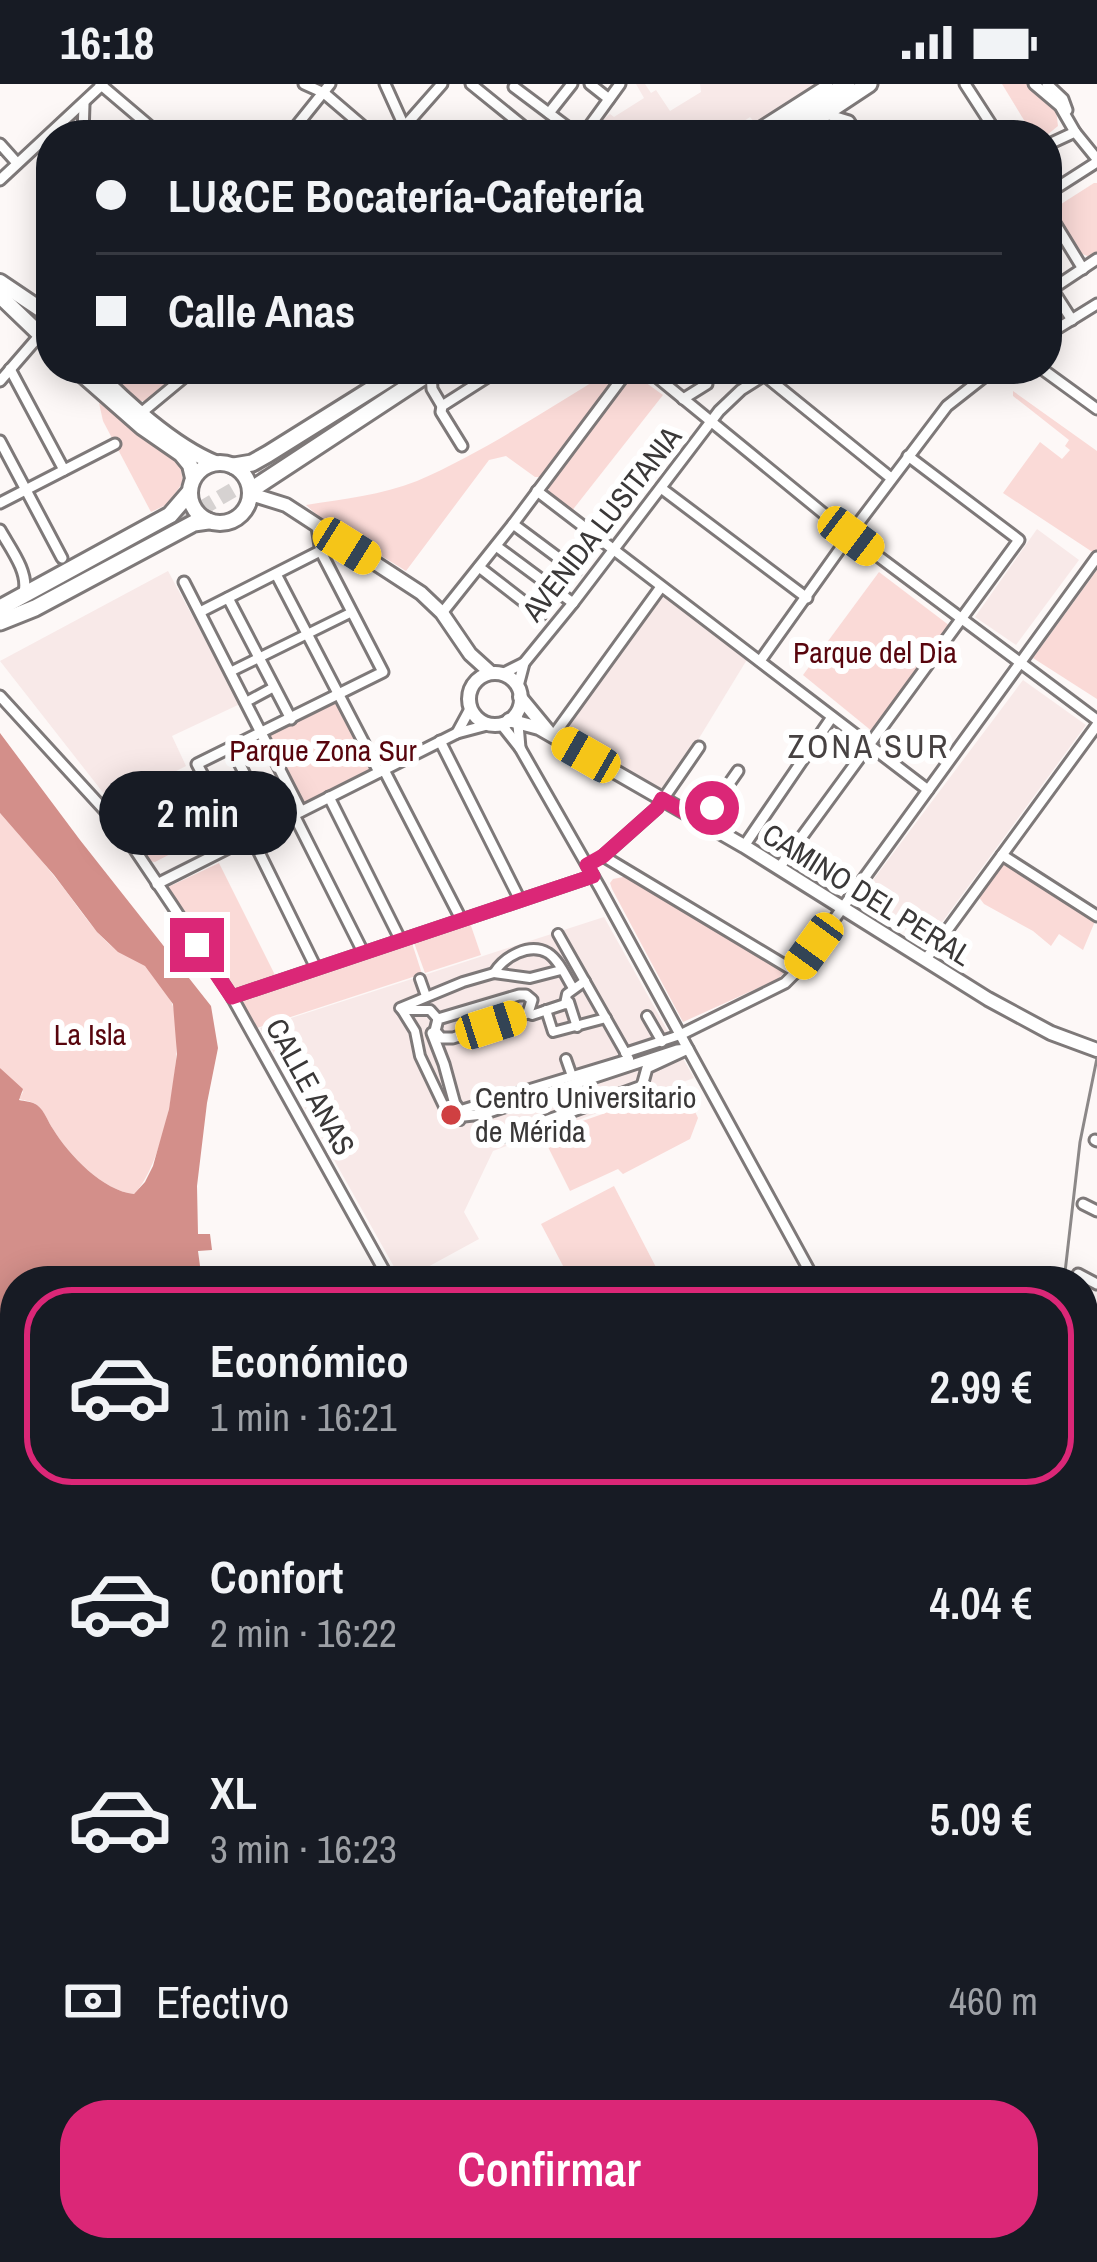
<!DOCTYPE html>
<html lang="es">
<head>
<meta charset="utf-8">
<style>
  :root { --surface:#171b24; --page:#242831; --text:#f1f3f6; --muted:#9ea1a6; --line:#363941; --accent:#db2777 }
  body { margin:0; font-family:"Archivo Narrow",sans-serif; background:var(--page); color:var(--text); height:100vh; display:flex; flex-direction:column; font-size:45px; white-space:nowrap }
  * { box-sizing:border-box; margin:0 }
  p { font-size:39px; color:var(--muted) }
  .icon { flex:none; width:66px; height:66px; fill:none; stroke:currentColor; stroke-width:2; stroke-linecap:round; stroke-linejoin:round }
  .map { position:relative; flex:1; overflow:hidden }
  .details { position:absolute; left:0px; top:1182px; width:1098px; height:996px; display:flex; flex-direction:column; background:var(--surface); border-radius:48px 48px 0 0; box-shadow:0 6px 30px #0003 }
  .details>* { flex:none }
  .banner { position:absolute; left:36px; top:36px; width:1026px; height:264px; border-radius:48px; box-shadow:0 6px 30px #0003; display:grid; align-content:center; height:264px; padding:0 60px; background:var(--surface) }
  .end { position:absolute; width:54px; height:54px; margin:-27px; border:15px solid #db2777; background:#fff; box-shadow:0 0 0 6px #fff }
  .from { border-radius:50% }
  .bubble { position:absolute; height:84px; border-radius:42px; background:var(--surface); box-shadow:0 6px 30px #0003; font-size:39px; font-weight:600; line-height:84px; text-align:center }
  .car { position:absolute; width:36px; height:72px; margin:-36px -18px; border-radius:15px; box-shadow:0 0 9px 3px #0007; background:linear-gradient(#f5c518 24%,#345 0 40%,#f5c518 0 76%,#345 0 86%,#f5c518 0) }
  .banner b { display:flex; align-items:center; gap:42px; height:114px; font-size:45px }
  .banner b+b { border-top:3px solid var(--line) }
  .banner i { width:30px; height:30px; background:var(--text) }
  ul { padding:21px 0 0; list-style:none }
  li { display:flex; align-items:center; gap:36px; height:198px; margin:0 24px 18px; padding:0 36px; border:6px solid transparent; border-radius:48px }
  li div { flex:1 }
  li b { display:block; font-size:45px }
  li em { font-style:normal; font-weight:600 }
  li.on { border-color:var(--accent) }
  li>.icon { width:108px; height:108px; stroke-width:1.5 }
  .pay { display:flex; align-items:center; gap:30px; height:132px; padding:0 60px; font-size:45px }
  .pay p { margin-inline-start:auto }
  .cta { display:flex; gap:24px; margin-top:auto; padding:24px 60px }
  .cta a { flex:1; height:138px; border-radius:48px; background:var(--accent); color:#fff; font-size:48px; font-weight:600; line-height:138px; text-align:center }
  .status { display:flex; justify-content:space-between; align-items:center; height:84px; padding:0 60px; background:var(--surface); direction:ltr }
  .status svg { height:33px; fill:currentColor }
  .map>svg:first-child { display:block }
  .built { fill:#f8e9e8 }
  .green { fill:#fadad7 }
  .water { fill:#d38f8a }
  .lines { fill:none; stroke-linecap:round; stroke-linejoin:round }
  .trunk-tunnel { stroke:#d6d2d1; stroke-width:15; stroke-dasharray:15 8; stroke-linecap:butt }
  .pedestrian-casing { stroke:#7e7979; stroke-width:14 }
  .minor-casing { stroke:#7e7979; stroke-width:15 }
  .tertiary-casing { stroke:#7e7979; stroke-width:18 }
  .secondary-casing { stroke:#7e7979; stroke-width:20 }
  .trunk-casing { stroke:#7e7979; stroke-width:21 }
  .pedestrian { stroke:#fff; stroke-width:8 }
  .minor { stroke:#fff; stroke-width:9 }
  .tertiary { stroke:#fff; stroke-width:12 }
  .secondary { stroke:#fff; stroke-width:14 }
  .trunk { stroke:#fff; stroke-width:15 }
  .rail { stroke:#8c8888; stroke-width:3 }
  .route { stroke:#db2777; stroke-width:15 }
  .poi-dot { fill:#cf4042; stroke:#fff; stroke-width:4.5 }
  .labels { text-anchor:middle; stroke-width:12; stroke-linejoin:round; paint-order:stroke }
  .street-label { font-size:30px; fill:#3a3838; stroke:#fff }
  .park-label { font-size:30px; fill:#58050d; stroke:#fff }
  .poi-label { font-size:30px; fill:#3a3838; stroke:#fff; text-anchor:start }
  .neighbourhood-label { font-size:33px; letter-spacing:3px; fill:#474242; stroke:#fff }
</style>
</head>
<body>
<div class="status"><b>16:18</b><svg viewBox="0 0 49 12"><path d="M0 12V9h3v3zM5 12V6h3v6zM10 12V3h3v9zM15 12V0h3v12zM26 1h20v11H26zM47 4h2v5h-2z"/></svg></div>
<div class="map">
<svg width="1097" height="2178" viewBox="0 0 1097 2178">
  <rect width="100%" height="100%" fill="#fdf8f7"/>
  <!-- built -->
  <g class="built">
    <polygon points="636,0 645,0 651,9 656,6 670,27 701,8 700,0 817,0 755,39 750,33 723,51 608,51 602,40 604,35 610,30 614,33 644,14"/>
    <polygon points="1037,445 1079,476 1016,561 975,533"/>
    <polygon points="168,487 240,620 172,652 186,682 112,720 0,577"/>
    <polygon points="661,503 751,569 662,715 553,652"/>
    <polygon points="1023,596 1086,641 927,859 864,820 861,812"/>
    <polygon points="604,833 694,994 493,1067 464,1128 479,1155 402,1197 260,944"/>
  </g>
  <!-- green -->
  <g class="green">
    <polygon points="1002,0 1030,0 1056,25 1058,42 1047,51 1033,51"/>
    <polygon points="1094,99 1097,99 1097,168 1090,173 1082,170 1056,130 1058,122"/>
    <polygon points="100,285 182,285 149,316 137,318"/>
    <path d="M614,285H621V289L543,393H535L506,372L489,376L406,487L320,434L306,421C343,415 382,411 417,397C486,367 550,323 614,285Z"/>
    <polygon points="632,293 638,293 663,311 571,428 550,412 548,402"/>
    <polygon points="1013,307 1097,367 1097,471 1003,409 1040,358 1062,375 1070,366 1065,362 1069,356 1013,312"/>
    <polygon points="99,319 180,379 183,398 168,420 151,428 103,337"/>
    <polygon points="1097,486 1097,615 1033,574"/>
    <polygon points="879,488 950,542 873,648 803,591"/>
    <polygon points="345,608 384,686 301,727 262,649"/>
    <polygon points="149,711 178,766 155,778 148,777 117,728"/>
    <path d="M0,729C18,750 37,770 54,792C70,811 83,832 99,850C114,866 118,867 136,875C150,882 165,904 171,917C188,956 165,1081 134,1110C103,1107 69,1071 53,1045C48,1038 44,1026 37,1021C34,1018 23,1016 19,1015L23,1008L0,984Z"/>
    <polygon points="1002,777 1096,835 1083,866 1059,850 1051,862 1033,847 984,820 978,812"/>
    <polygon points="219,779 275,891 237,907 166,804"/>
    <polygon points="628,792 787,885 778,895 683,938 612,805 610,799 613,795"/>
    <polygon points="470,839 481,871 425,889 413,856"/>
    <polygon points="411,856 422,890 257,944 240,914"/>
    <polygon points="672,1006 681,1025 691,1019 698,1034 690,1055 623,1090 618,1085 570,1107 542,1051"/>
    <polygon points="614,1102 660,1191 648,1197 571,1197 541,1140"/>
  </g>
  <!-- water -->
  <g class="water">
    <path d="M0,649L80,756L211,922L218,964L207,1019L197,1102L198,1150H210L212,1166L198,1167L202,1197H15V1385L0,1371V984L23,1005L19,1016C24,1017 33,1018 37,1021C45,1027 48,1038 53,1045C69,1071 103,1107 134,1110L145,1098L153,1082L169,1025L177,970L173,920L145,882L118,868L97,848L54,791L0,729Z"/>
    <polygon points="649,2163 970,2163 971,2178 656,2178"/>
  </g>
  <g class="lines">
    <!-- trunk-tunnel -->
    <polyline class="trunk-tunnel" points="180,437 264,388"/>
    <defs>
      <g id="pedestrian">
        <polyline points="230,588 352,528"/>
        <polyline points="246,618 274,603"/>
        <polyline points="494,889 530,894 561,886"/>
        <polyline points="420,895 426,912"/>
        <polyline points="566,920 569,918 577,943"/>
        <polyline points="402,926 415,947 420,972 450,1035 460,1036"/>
        <polyline points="546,926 553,948 606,934"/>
        <polyline points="528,929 532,931 565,920 567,910 585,897"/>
        <polyline points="647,932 662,958"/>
        <path d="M438,935L430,926H402L400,924L463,898L494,889C504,873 529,858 548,869C559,876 566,893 573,904"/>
        <polyline points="625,969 680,951"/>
        <polyline points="566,975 572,992"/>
        <polyline points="461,1026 629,975 558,850"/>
      </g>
      <g id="minor">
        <polyline points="100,0 160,51"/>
        <polyline points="304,0 324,9 373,51"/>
        <polyline points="385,0 404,42"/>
        <polyline points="471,0 534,51"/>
        <polyline points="590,0 609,15"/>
        <polyline points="965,0 998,51"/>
        <polyline points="1034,0 1060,22 1075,48"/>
        <polyline points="1047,0 1063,15 1067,26"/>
        <polyline points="514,3 578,51"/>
        <polyline points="549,29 572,0"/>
        <polyline points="826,30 849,37 858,51"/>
        <polyline points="83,51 84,20"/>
        <polyline points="289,51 330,0"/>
        <polyline points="397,51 442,0"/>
        <polyline points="583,51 620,0"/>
        <polyline points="748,51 828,0"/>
        <polyline points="0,60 17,79"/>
        <polyline points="1047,61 1075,48 1097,75"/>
        <polyline points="0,96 103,0"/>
        <polyline points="1047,110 1097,78"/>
        <polyline points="1047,126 1083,185"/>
        <polyline points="1047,197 1072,236"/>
        <polyline points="1052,205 1097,175"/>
        <polyline points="1047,251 1097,220"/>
        <polyline points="10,285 64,386"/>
        <polyline points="647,285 851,452 1097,636"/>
        <polyline points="1042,285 1097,325"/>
        <polyline points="431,288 432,305 442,322"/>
        <polyline points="764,291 891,394"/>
        <polyline points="0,297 39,252"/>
        <polyline points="683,315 707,300 707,293 702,285"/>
        <polyline points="141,329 194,285"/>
        <polyline points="0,357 62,474"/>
        <polyline points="462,362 441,328 442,322 500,285"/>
        <polyline points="661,404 807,514"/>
        <polyline points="537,407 928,706"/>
        <polyline points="0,419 115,360"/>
        <polyline points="513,440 576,487"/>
        <path d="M0,446C10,464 29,488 24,508"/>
        <polyline points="496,462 573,519"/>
        <polyline points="479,483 541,531"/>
        <polyline points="276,490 379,688"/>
        <polyline points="184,498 301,727"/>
        <polyline points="228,514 291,635"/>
        <polyline points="200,528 340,457"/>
        <polyline points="442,529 513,440 629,285"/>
        <polyline points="760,577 857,441 947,322 994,285"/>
        <polyline points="502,590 524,579 573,519 719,327 741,306 774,285"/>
        <polyline points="518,602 524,579"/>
        <polyline points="0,612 119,742 172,821 232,913 390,1197"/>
        <polyline points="517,629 520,664"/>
        <polyline points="501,640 520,664 600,804 815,1197"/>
        <polyline points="457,649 470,625"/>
        <polyline points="553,652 661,503"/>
        <polyline points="440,657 520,816"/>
        <polyline points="231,663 271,742"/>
        <polyline points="384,686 461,835"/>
        <polyline points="329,713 400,855"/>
        <polyline points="294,731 363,868"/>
        <polyline points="702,738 738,687"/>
        <polyline points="251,752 316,884"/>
        <polyline points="239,759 197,680 383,588 321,468 317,443"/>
        <polyline points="744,762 832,633"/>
        <polyline points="1002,771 1097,832"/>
        <polyline points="603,772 796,888"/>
        <polyline points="602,773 657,724 699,663"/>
        <polyline points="779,784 1019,456 908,372"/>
        <polyline points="157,800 457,649 491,640"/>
        <polyline points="926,875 1097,641"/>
        <polygon points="519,911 526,911 532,916 528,929 453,954 441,954 435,947 438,935"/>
        <polyline points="232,913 593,792"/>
        <polyline points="432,949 444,980 456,1024"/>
        <polyline points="680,951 785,899 796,888 1097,473"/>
        <polyline points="456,1021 464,1032 483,1030 677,966 688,965 647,984 642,1002 496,1055 486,1041 483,1030"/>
        <polyline points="1095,1056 1097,1057"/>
        <polyline points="1083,1120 1097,1127"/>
        <polyline points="1078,1190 1097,1200"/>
        <polyline points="1083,1266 1097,1273"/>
        <polyline points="1083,1334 1097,1340"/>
        <polyline points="1086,1406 1097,1411"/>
        <polyline points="1083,1687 1097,1713"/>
      </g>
      <g id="tertiary">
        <polyline points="251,410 286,421 421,509 442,529 470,570 491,589"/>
        <circle cx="495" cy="615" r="26"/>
        <polyline points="520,613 548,647"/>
        <polyline points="509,636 539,644 744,762 988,915 1051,949 1097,966"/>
        <polyline points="0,1694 15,1708"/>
        <polyline points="308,2163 314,2178"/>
      </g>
      <g id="secondary">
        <polyline points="0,198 49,231"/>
        <polyline points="0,212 51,261"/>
        <polyline points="76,285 142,343 181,370 190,381 193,394"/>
        <path d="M93,285C124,317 173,362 215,379"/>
        <circle cx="220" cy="409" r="30"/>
      </g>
      <g id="trunk">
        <polyline points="769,51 847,0"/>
        <polyline points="792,51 869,0"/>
        <polyline points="234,382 252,379 268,370 404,285"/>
        <polyline points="251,406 435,285"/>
        <polyline points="0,524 170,431 189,409"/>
        <polyline points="0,538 35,524 194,439 208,437"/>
      </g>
    </defs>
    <!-- pedestrian casing -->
    <use href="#pedestrian" class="pedestrian-casing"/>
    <!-- minor casing -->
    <use href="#minor" class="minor-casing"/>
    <!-- tertiary casing -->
    <use href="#tertiary" class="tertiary-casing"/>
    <!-- secondary casing -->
    <use href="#secondary" class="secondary-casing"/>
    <!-- trunk casing -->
    <use href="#trunk" class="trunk-casing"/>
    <!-- pedestrian -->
    <use href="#pedestrian" class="pedestrian"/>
    <!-- minor -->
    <use href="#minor" class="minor"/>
    <!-- tertiary -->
    <use href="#tertiary" class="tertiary"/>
    <!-- secondary -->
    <use href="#secondary" class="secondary"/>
    <!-- trunk -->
    <use href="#trunk" class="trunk"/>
    <!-- rail -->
    <g class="rail">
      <polyline points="1064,1197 1080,1058 1097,974"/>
      <polyline points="1083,1520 1097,1590"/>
    </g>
  </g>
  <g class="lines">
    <!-- route -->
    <polyline class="route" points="197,861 232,913 593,792 587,781 603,772 657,724 662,715 702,738 712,724"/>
  </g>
  <!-- markers -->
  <circle class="poi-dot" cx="451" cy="1031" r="12"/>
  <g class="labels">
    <!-- street labels -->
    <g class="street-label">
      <text transform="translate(602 440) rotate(-52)" y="10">AVENIDA LUSITANIA</text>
      <text transform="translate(867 811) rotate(32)" y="10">CAMINO DEL PERAL</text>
      <text transform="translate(310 1003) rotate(61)" y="10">CALLE ANAS</text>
    </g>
    <!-- park labels -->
    <g class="park-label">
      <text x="875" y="579">Parque del Dia</text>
      <text x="323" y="677">Parque Zona Sur</text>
      <text x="90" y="961">La Isla</text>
    </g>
    <!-- poi labels -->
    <g class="poi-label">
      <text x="475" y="1024">Centro Universitario<tspan x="475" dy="34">de Mérida</tspan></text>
    </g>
    <!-- neighbourhood labels -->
    <g class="neighbourhood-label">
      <text x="869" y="674">ZONA SUR</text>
    </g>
  </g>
</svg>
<i class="end from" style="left:712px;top:724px"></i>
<i class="end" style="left:197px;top:861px"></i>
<div class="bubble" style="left:99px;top:687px;width:198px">2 min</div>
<i class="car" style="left:851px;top:452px;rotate:127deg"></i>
<i class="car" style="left:347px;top:462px;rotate:122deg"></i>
<i class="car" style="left:586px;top:671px;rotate:300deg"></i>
<i class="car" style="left:814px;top:862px;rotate:216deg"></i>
<i class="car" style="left:491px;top:941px;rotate:72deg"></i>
<div class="banner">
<b><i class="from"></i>LU&amp;CE Bocatería-Cafetería</b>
<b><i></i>Calle Anas</b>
</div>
<section class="details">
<ul>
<li class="on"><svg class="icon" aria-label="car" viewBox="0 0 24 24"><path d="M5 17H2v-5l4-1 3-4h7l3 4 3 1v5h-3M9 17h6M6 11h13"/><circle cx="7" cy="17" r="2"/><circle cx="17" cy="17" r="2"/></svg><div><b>Económico</b><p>1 min · 16:21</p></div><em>2.99 €</em></li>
<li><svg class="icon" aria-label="car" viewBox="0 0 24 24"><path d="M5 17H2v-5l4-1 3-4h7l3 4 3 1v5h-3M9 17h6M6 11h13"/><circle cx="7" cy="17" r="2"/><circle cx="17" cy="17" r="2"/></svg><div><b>Confort</b><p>2 min · 16:22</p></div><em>4.04 €</em></li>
<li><svg class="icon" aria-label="car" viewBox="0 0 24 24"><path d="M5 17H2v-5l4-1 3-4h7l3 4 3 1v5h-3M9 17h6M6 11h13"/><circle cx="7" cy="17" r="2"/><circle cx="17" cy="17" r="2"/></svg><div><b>XL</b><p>3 min · 16:23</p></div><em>5.09 €</em></li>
</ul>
<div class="pay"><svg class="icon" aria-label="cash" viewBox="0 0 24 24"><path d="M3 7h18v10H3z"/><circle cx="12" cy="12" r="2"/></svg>Efectivo<p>460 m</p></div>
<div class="cta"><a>Confirmar</a></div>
</section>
</div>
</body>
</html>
